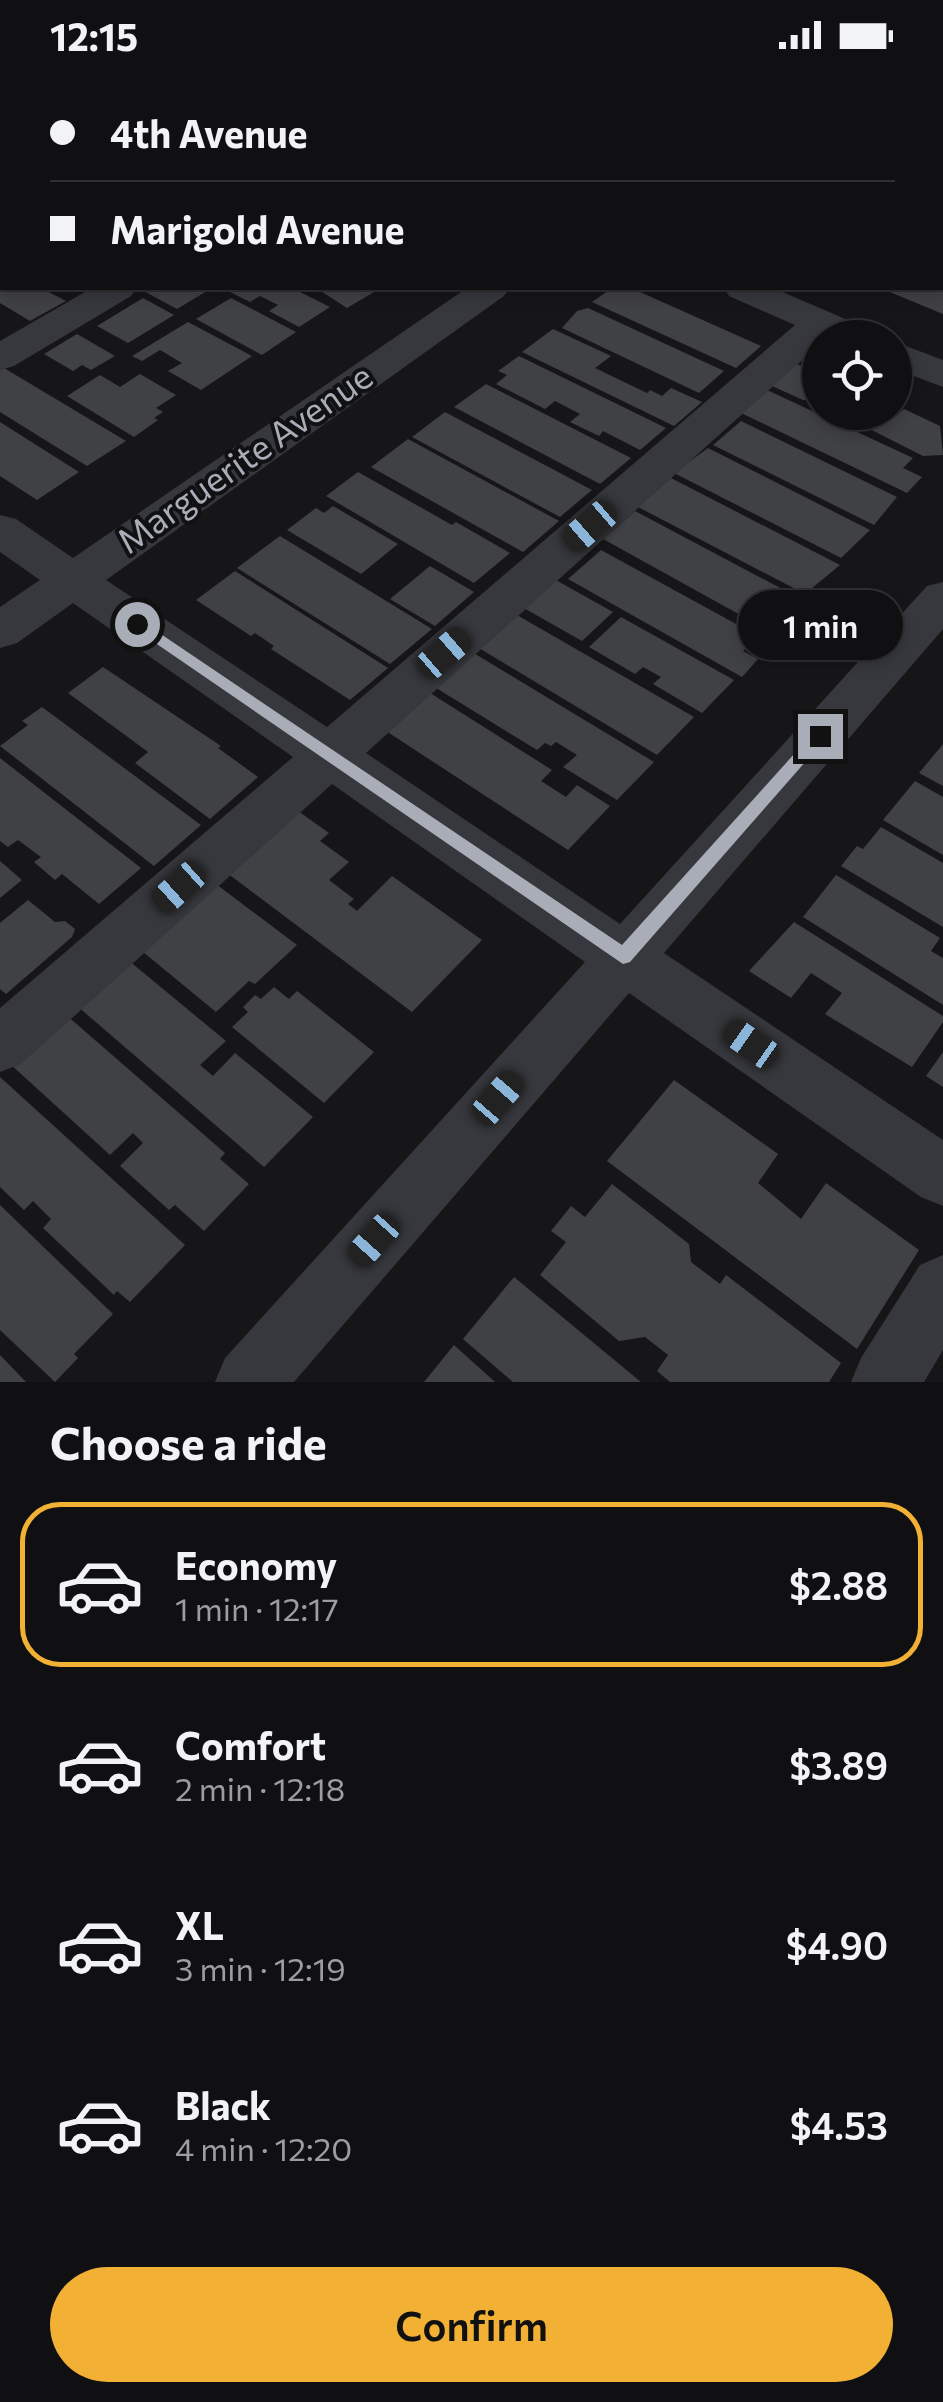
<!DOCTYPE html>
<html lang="en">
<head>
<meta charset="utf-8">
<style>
  :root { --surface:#101012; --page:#19191b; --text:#f1f3f6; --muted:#9c9d9f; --line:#303032; --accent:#f2b134 }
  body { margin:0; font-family:Commissioner,sans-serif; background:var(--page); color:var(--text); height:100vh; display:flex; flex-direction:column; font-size:38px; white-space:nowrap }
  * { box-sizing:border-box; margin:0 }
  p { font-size:32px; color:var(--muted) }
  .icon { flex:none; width:55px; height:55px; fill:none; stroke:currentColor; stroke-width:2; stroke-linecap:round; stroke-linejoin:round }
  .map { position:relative; height:1312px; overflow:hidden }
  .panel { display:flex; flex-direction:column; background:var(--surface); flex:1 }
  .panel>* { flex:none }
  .guide { position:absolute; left:0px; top:0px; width:945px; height:220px; box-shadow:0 5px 15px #0003,0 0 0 2px var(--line); display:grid; align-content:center; height:220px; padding:0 50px; background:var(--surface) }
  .controls { position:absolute; left:802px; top:250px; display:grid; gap:20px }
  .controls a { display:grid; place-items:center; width:110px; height:110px; border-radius:50%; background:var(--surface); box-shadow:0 5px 15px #0003,0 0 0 2px var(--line); font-size:50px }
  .end { position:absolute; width:45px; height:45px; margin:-22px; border:12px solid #a8adb8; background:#111; box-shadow:0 0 0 5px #111 }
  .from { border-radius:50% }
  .bubble { position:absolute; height:70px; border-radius:35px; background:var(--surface); box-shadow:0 5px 15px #0003,0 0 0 2px var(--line); font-size:32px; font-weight:600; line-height:70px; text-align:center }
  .car { position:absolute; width:30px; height:60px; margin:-30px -15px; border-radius:12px; box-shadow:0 0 8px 2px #0007; background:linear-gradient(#222 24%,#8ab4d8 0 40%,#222 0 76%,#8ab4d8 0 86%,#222 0) }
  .guide b { display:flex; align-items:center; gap:35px; height:95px; font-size:38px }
  .guide b+b { border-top:2px solid var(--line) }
  .guide i { width:25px; height:25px; background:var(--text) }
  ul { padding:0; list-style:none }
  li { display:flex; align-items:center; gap:30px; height:165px; margin:0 20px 15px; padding:0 30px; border:5px solid transparent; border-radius:40px }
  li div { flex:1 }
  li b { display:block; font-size:38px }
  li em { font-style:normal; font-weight:600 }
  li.on { border-color:var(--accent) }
  li>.icon { width:90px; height:90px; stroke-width:1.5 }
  h2 { padding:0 50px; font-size:45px; line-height:120px }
  .button { display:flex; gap:20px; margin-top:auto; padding:20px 50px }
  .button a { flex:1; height:115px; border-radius:60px; background:var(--accent); color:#111; font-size:40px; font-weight:600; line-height:115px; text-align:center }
  .status { display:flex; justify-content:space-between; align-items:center; height:70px; padding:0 50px; background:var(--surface); direction:ltr }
  .status svg { height:28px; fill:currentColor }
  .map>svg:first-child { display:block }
  .green { fill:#1e261f }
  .building { fill:#404145 }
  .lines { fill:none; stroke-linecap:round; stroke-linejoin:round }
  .minor { fill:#37383d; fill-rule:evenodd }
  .route { fill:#a8adb8 }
  .labels { text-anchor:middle; stroke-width:8; stroke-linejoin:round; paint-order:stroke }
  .street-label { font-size:35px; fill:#a8adb8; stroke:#111113 }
</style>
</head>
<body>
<div class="status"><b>12:15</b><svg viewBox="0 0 49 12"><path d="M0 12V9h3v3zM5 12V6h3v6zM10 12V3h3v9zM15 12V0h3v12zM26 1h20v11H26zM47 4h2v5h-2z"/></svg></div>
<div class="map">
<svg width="943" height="1312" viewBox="0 0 943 1312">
  <rect width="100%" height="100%" fill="#161618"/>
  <!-- green -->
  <polygon class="green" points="256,0 765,0 262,2"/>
  <!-- building -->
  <g class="building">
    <polygon points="0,218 41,218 66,231 30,251 0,233"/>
    <polygon points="138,218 212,218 177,239"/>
    <polygon points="222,218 292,218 330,237 299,257 269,241 278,235 260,226 250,232"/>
    <polygon points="316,218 381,218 347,238"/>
    <polygon points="612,218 631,218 761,276 736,298 592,232"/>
    <polygon points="880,218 943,218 943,244"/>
    <polygon points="143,228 174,245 128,273 97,256"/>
    <polygon points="231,228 296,262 262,285 196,249"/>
    <polygon points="588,238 724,301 699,323 562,258 577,241"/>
    <polygon points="188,252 252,286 201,320 168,301 182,293 160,280 142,291 132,286"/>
    <polygon points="553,259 611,286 595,298 647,323 650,320 662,326 671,318 702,332 674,356 522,282"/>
    <polygon points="77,264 115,286 91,300 82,295 73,301 44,284"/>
    <polygon points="519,286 666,358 640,380 603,361 599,366 570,352 580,344 555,331 545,339 496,314 507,305 498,301"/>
    <polygon points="797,294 820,305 820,330 803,330 772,316"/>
    <polygon points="4,298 126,371 87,396 0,342 0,300"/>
    <polygon points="140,304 176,325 156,338 163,342 154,348 158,350 134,367 67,326 100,305 120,317"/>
    <polygon points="486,314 631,388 600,414 454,337"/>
    <polygon points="767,320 913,388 903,398 922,407 907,423 741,343"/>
    <polygon points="904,339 940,356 943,385 923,386 836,342 897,345"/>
    <polygon points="445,342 592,420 560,447 412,367"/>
    <polygon points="741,351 897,427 874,455 713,375"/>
    <polygon points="0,352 79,402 37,430 0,406"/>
    <polygon points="408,369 559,451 523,482 371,397"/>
    <polygon points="708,378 870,460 841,488 674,403"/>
    <polygon points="358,402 452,455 456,452 510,483 474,513 326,426"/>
    <polygon points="671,408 840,495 805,524 638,437"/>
    <polygon points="333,436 398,474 361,504 287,460 316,438 324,443"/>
    <polygon points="635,441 801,529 773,557 766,553 762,557 603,469"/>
    <polygon points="280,466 432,559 390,594 237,498"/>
    <polygon points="601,480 758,566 743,581 758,589 742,607 568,509"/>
    <polygon points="430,496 474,522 435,556 390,529"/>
    <polygon points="235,501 388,598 350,630 271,579 274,576 255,563 251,566 196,530"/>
    <polygon points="554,509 613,542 582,571 522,537"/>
    <polygon points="517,545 694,647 657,685 479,578"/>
    <polygon points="621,547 734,610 702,643 653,614 661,607 643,597 635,604 589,577"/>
    <polygon points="472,582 654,692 617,730 563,697 577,685 556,672 551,676 545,673 537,680 433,616"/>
    <polygon points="103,597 221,676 218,678 258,707 210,749 135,693 148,682 68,623"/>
    <polygon points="427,621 552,700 541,711 566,727 577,715 610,736 568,780 383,659"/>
    <polygon points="42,637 201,755 154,796 0,676 28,655 22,651"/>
    <polygon points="943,674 943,716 919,703"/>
    <polygon points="0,688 141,798 99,834 62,804 55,810 34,792 41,787 18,770 8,777 0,771"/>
    <polygon points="915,711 943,727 943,785 883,750"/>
    <polygon points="298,741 329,763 320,771 349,792 329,810 354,829 348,834 357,841 392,806 482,870 412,942 227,803"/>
    <polygon points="881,757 943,793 943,857 841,796 857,776 863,779"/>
    <polygon points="0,791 22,810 0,828"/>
    <polygon points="836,805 940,868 931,881 943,888 943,935 803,847"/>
    <polygon points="212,811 297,875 255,914 249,911 216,942 137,877"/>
    <polygon points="28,830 55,852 65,851 75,859 72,867 6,924 0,919 0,853"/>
    <polygon points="794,852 943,946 943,952 912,997 825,944 842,923 811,903 791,928 749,901"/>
    <polygon points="128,890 226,971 200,995 213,1006 235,983 313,1047 264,1097 76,935"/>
    <polygon points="274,917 289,929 297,921 374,982 324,1033 232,957 248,942 243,937 255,925 261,929"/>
    <polygon points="65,944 225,1083 220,1089 249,1114 204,1161 175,1135 169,1140 120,1096 143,1073 133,1063 110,1085 9,993"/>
    <polygon points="943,982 943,1017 926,1006"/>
    <polygon points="0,1007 185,1175 130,1232 117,1221 114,1225 43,1158 51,1149 33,1131 24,1140 0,1117"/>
    <polygon points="674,1010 778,1084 758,1113 801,1149 826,1113 919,1180 857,1279 607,1091"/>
    <polygon points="612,1114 689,1174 691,1192 720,1214 726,1205 841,1293 829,1312 670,1312 657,1301 668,1285 645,1267 619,1271 540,1205 566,1172 551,1161 571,1136 585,1147"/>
    <polygon points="0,1135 113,1244 74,1284 78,1288 55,1312 0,1260"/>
    <polygon points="514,1207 641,1312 513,1312 463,1269"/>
    <polygon points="454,1275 495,1312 424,1312"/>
    <polygon points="0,1285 26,1312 0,1312"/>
  </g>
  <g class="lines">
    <!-- minor -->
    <g class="minor">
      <polygon points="208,0 244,0 246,2 210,2"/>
      <polygon points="92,218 137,218 131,226 14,296 0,300 0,271"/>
      <polygon points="467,218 510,218 504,226 106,510 327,657 795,255 729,226 724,218 773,218 871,260 876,268 820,268 820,274 366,683 620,854 927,516 943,512 943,559 664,883 943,1070 943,1136 921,1127 629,923 294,1312 215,1312 225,1288 585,892 332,714 21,994 0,1002 0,938 293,687 73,533 17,573 0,578 0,537 40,510 0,482 0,445 16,449 73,488"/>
      <polygon points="895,272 943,290 943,317 895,299"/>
      <polygon points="943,1185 943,1280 924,1312 851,1312 861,1288 920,1195"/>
    </g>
  </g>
  <!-- route -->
  <polygon class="route" points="137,548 622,875 814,662 826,662 828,666 630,892 623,894 132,557 129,554"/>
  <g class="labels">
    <!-- street labels -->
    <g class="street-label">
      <text transform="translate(245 389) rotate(-35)" y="12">Marguerite Avenue</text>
    </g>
  </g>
</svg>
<div class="controls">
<a><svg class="icon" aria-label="locate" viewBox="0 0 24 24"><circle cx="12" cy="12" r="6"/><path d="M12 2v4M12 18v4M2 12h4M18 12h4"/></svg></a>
</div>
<i class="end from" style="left:137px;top:554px"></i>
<i class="end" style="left:820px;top:666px"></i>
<div class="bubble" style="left:738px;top:520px;width:165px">1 min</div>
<i class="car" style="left:590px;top:456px;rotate:229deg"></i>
<i class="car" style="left:444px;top:583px;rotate:49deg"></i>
<i class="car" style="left:179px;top:817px;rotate:228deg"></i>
<i class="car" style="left:751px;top:974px;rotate:305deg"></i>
<i class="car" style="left:498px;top:1028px;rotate:41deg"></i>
<i class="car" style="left:374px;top:1170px;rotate:222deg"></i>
<div class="guide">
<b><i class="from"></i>4th Avenue</b>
<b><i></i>Marigold Avenue</b>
</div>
</div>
<section class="panel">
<h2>Choose a ride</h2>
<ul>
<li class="on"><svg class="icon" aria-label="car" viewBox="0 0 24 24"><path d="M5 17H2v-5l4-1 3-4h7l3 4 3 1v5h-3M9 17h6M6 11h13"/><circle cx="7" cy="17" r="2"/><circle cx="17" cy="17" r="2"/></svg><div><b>Economy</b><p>1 min · 12:17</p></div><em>$2.88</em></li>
<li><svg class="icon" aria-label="car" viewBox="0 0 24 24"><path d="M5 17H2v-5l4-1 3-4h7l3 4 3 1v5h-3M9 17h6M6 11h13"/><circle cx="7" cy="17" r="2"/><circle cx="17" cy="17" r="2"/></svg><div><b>Comfort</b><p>2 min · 12:18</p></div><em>$3.89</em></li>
<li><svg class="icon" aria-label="car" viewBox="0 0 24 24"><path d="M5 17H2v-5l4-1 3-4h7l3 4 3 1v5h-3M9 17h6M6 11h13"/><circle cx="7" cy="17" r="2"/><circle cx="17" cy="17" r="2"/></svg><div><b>XL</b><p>3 min · 12:19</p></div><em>$4.90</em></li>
<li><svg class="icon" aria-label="car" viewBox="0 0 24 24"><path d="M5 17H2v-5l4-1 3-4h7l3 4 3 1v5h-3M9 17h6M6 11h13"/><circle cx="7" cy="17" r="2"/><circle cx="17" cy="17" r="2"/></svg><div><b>Black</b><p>4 min · 12:20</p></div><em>$4.53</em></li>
</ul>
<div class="button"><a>Confirm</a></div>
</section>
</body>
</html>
